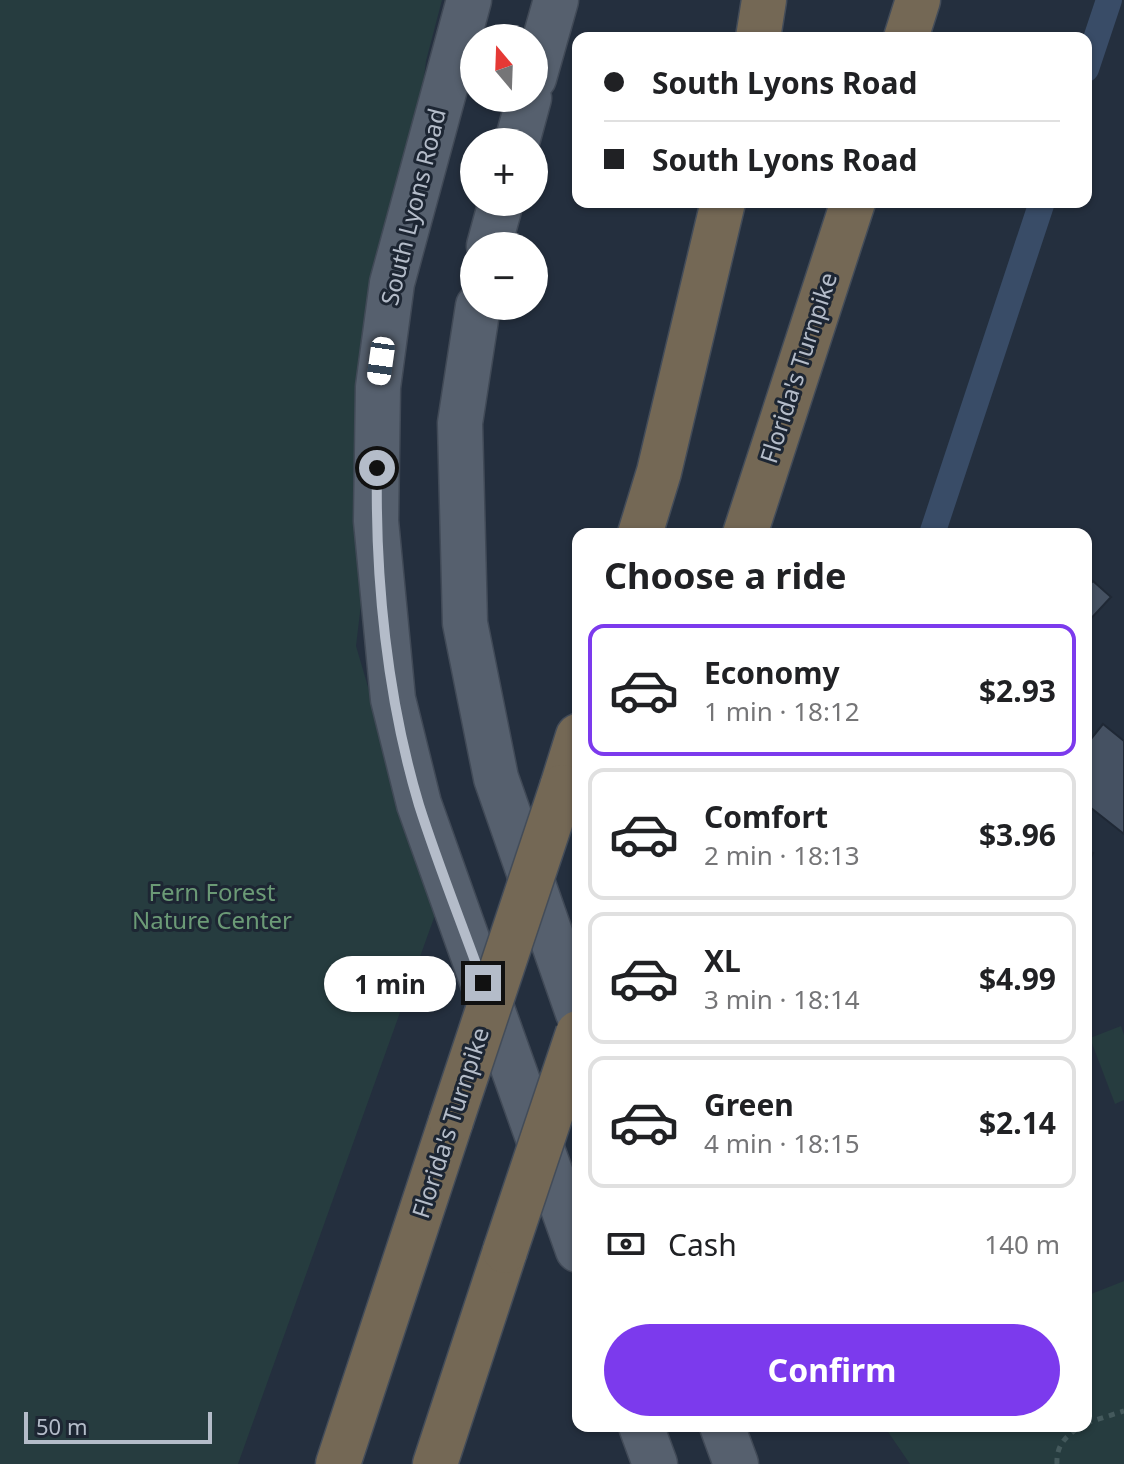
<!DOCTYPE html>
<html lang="en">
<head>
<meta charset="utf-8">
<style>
  :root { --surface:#fff; --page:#f2f2f2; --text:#202124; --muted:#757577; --line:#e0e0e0; --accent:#7c3aed }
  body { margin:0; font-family:"Noto Sans",sans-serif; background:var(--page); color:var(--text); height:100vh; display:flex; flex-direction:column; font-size:30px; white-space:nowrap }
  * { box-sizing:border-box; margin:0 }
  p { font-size:26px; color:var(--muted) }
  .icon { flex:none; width:44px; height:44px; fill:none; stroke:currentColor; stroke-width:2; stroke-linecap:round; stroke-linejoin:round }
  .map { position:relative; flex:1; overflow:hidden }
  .details { position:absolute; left:572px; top:528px; width:520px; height:904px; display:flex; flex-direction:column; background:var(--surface); border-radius:16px; box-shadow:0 2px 6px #0004 }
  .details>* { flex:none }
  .top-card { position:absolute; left:572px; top:32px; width:520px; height:176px; border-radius:16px; box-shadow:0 2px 6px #0004; display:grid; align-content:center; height:176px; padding:0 32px; background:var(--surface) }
  .needle { width:52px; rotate:341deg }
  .fabs { position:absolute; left:460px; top:24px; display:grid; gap:16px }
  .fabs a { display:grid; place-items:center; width:88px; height:88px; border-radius:50%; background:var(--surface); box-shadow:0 2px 6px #0004; font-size:40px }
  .scale { position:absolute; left:24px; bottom:20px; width:188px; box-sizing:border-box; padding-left:8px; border:4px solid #b4bcc9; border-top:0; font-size:22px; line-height:28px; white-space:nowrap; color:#b4bcc9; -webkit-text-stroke:6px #1d2633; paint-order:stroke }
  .end { position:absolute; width:36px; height:36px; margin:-18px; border:10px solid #b4bcc9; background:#111; box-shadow:0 0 0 4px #111 }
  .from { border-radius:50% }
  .bubble { position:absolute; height:56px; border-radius:28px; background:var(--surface); box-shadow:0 2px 6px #0004; font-size:26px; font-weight:700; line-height:56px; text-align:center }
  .car { position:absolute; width:24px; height:48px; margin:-24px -12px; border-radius:10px; box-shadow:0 0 6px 2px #0007; background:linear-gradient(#fff 24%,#345 0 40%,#fff 0 76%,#345 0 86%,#fff 0) }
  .top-card b { display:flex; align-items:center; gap:28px; height:76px; font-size:30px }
  .top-card b+b { border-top:2px solid var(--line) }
  .top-card i { width:20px; height:20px; background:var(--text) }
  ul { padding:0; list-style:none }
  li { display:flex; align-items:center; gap:24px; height:132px; margin:0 16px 12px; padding:0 16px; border:4px solid var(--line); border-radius:16px }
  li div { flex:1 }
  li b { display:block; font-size:30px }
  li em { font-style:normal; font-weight:700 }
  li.current { border-color:var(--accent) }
  li>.icon { width:72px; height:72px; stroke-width:1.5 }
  h2 { padding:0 32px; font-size:36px; line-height:96px }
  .pay { display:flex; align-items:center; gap:20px; height:88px; padding:0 32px; font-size:30px }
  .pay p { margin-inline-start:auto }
  .button { display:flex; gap:16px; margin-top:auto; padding:16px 32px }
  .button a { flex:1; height:92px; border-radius:48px; background:var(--accent); color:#fff; font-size:32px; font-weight:700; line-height:92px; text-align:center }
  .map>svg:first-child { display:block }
  .green { fill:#263c3f }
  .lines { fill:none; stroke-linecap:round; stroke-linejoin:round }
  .canal { stroke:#394c67; stroke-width:26 }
  .building { fill:#455162; stroke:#1f2835; stroke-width:2 }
  .primary-casing { stroke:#414a57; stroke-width:47 }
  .highway-casing { stroke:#434c59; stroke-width:47 }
  .path { stroke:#44595c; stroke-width:5; stroke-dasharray:6 6; stroke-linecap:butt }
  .primary { stroke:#56606e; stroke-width:44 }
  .highway { stroke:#746855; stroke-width:44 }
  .highway-bridge-casing { stroke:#434c59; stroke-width:47; stroke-linecap:butt }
  .highway-bridge { stroke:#746855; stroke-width:44 }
  .route { stroke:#b4bcc9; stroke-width:10 }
  .labels { text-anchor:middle; stroke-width:6; stroke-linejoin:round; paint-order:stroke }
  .street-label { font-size:24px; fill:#b4bcc9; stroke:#1d2633 }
  .park-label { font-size:24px; fill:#6b9a76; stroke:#1d2633 }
</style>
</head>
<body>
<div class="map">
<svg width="1124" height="1464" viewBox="0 0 1124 1464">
  <rect width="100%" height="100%" fill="#242f3e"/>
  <!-- green -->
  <g class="green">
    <polygon points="0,0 442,0 426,61 356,646 435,915 238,1464 0,1464"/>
    <polygon points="1121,1026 1124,1035 1124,1100 1115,1104 1090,1038"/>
    <polygon points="1124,1281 1124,1464 910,1464 884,1426 1086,1426 1086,1296"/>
  </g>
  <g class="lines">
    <!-- canal -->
    <g class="canal">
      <polyline points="1086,69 1109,0"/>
      <polyline points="932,534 1042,202"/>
    </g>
  </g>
  <!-- building -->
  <g class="building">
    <polygon points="1093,581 1111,597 1086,624 1086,588"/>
    <polygon points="1103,724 1124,741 1124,834 1086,804 1086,745"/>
    <polygon points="1086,850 1093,853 1086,870"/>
  </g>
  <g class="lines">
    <defs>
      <g id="primary">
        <polyline points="469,0 392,283 378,387 376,521 393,699 419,804 578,1250"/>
        <polyline points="534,78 556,0"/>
        <polyline points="517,142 529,98"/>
        <polyline points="489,246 501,202"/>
        <polyline points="478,306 460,423 465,623 496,778 578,1013"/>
        <polyline points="641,1426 655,1464"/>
        <polyline points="722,1426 736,1464"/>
      </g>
      <g id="highway">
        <polyline points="758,38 764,0"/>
        <polyline points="906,38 918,0"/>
        <polyline points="640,534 659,472 723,202"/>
        <polyline points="745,534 853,202"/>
        <polyline points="562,787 578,736"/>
        <polyline points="338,1464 451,1121"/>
        <polyline points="435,1464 505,1251"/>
      </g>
    </defs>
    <!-- primary casing -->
    <use href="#primary" class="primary-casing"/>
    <!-- highway casing -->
    <use href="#highway" class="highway-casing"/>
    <!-- path -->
    <g class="path">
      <polyline points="1086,1423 1124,1411"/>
      <path d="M1057,1464C1056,1445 1066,1436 1081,1426"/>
    </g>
    <!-- primary -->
    <use href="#primary" class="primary"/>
    <!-- highway -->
    <use href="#highway" class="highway"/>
    <defs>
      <g id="highway-bridge">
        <polyline points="451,1121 562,787"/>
        <polyline points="505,1251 578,1033"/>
      </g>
    </defs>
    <!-- highway-bridge casing -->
    <use href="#highway-bridge" class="highway-bridge-casing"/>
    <!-- highway-bridge -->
    <use href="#highway-bridge" class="highway-bridge"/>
  </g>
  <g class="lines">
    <!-- route -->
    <path class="route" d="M377,468C375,579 387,698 419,805C438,865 462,924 483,983"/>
  </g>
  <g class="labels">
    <!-- street labels -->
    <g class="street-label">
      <text transform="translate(414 207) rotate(-76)" y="8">South Lyons Road</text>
      <text transform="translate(799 368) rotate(-72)" y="8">Florida's Turnpike</text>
      <text transform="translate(451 1123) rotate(-72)" y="8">Florida's Turnpike</text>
    </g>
    <!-- park labels -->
    <g class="park-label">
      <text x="212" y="901">Fern Forest<tspan x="212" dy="28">Nature Center</tspan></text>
    </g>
  </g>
</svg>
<div class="fabs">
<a><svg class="needle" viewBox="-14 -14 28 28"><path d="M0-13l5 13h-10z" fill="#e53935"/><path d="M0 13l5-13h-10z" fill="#757577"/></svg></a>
<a>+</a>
<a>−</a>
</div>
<div class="scale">50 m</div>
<i class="end from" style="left:377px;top:468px"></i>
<i class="end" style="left:483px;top:983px"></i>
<div class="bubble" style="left:324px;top:956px;width:132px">1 min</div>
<i class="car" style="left:381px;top:361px;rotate:188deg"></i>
<div class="top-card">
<b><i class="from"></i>South Lyons Road</b>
<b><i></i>South Lyons Road</b>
</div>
<section class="details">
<h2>Choose a ride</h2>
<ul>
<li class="current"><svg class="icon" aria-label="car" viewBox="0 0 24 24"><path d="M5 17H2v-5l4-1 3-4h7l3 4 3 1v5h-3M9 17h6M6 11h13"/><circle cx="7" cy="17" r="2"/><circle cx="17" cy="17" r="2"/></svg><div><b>Economy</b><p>1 min · 18:12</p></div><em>$2.93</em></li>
<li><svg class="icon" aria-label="car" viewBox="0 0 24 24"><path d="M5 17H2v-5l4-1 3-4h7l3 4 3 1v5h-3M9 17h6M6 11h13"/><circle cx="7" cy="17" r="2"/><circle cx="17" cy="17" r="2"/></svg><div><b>Comfort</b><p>2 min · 18:13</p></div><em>$3.96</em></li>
<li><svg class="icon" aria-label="car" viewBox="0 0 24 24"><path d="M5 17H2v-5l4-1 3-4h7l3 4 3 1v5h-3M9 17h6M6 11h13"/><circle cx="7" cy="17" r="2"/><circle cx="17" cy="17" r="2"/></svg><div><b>XL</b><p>3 min · 18:14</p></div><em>$4.99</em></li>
<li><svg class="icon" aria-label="car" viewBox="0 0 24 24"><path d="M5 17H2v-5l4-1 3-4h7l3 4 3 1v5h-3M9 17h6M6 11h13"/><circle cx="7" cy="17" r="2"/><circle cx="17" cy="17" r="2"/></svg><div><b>Green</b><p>4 min · 18:15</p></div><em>$2.14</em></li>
</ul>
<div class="pay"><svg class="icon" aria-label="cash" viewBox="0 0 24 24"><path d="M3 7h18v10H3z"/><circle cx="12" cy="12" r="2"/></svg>Cash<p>140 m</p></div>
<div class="button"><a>Confirm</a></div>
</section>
</div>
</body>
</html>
